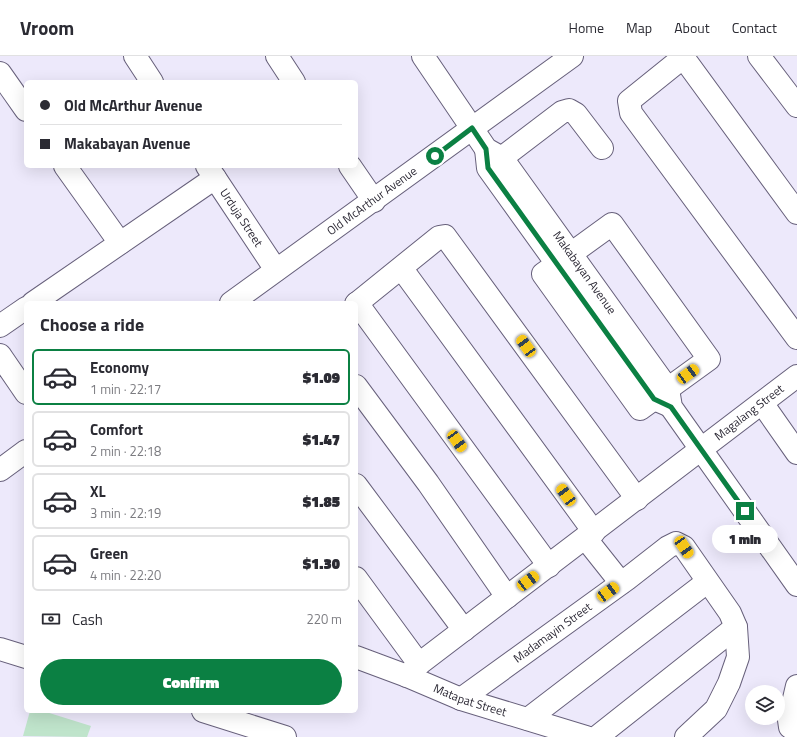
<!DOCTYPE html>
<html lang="en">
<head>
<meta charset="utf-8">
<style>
  :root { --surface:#fff; --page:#f2f2f3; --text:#2b2b33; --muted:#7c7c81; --line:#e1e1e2; --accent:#0b8043 }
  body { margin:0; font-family:"Titillium Web",sans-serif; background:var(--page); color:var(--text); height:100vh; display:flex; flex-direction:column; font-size:15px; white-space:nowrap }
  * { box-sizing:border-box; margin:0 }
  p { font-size:13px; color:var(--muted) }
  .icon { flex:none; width:22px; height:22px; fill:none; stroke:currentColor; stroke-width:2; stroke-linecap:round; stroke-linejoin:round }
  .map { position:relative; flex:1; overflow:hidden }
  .sheet { position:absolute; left:24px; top:245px; width:334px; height:412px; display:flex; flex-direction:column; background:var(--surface); border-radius:6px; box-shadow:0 4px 16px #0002 }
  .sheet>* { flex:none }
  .top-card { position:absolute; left:24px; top:24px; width:334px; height:88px; border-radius:6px; box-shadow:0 4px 16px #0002; display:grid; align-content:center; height:88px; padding:0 16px; background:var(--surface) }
  .buttons { position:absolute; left:745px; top:629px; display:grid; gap:8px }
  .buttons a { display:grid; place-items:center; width:40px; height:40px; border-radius:50%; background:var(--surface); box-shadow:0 4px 16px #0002; font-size:20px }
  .end { position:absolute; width:18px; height:18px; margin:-9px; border:5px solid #0b8043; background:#fff; box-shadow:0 0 0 2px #fff }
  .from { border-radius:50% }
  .bubble { position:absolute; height:28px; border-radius:14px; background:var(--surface); box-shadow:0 4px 16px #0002; font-size:13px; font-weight:800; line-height:28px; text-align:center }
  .car { position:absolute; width:12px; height:24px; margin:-12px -6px; border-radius:5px; box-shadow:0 0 3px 1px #0007; background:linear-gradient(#f5c518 24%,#345 0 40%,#f5c518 0 76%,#345 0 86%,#f5c518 0) }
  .top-card b { display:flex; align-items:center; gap:14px; height:38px; font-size:15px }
  .top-card b+b { border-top:1px solid var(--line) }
  .top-card i { width:10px; height:10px; background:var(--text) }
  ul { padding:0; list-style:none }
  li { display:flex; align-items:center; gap:12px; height:56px; margin:0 8px 6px; padding:0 8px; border:2px solid var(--line); border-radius:6px }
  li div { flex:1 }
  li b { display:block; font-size:15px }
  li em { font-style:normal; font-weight:800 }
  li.current { border-color:var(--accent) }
  li>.icon { width:36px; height:36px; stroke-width:1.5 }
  h2 { padding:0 16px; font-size:18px; line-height:48px }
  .pay { display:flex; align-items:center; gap:10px; height:44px; padding:0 16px; font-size:15px }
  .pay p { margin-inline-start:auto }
  .button { display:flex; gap:8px; margin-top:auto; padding:8px 16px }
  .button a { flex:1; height:46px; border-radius:24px; background:var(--accent); color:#fff; font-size:16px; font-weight:800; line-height:46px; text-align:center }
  header { display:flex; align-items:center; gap:24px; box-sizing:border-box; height:56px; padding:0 20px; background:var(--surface); border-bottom:1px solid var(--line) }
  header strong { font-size:19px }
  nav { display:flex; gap:22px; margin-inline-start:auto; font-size:14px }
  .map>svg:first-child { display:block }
  .green { fill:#bfe4cb }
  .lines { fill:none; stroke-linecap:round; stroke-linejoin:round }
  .minor-casing { stroke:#67607b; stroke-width:24 }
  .minor { stroke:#fff; stroke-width:22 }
  .route { stroke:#0b8043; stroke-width:5 }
  .labels { text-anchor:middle; stroke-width:3; stroke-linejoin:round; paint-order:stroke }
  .street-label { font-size:12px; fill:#2c2935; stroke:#ede9fb }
</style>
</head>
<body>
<header>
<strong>Vroom</strong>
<nav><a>Home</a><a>Map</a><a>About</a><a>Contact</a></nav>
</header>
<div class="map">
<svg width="797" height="681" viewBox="0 0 797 681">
  <rect width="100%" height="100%" fill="#ede9fb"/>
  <!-- green -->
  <polygon class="green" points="30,655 43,655 91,670 87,681 23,680"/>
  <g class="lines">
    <defs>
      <g id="minor">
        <polyline points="135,0 152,26"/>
        <polyline points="277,0 294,26"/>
        <path id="s1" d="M423,0L486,93L502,102L668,333L671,351L797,529"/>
        <polyline points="685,0 629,45 631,57 797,282"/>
        <polyline points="759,0 797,50"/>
        <polyline points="683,1 797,157"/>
        <polyline points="0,17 26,54"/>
        <polyline points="486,93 488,112 654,343 668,349"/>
        <polyline points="65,110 120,187"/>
        <path id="s2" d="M207,110L276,214"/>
        <polyline points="350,110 374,145"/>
        <polyline points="491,110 562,56 569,54 576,58 602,92"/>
        <polygon points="612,168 709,303 640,353 543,218"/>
        <polyline points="402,213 594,476"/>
        <polyline points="33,247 215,122"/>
        <path id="s3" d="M231,247L572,0"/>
        <polyline points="357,247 549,510"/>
        <polyline points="356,248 439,181 445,180 637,443"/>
        <polyline points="0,270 26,252"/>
        <polyline points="0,299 26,337"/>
        <polyline points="356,330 428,427 507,541"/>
        <polyline points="762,347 797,397"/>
        <polyline points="0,414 26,395"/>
        <polyline points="356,429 464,574"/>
        <polyline points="586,483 621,527"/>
        <polyline points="356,522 419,608"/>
        <polyline points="0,593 26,601"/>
        <path id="s4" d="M356,601L407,620L461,643L586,681"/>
        <path id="s5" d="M407,620L419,608L797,320"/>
        <polyline points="797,630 789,664 790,671 797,676"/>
        <path id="s6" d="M461,643L627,523L668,491L676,487L684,491L730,557L736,571L738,601L729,627L716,653L686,681"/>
        <polyline points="203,655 285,681"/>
        <polyline points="528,663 707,526"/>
        <polyline points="597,681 736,571"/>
      </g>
    </defs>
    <!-- minor casing -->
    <use href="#minor" class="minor-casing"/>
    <!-- minor -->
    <use href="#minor" class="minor"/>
  </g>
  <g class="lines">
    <!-- route -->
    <polyline class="route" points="435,100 472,72 486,93 488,112 654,343 671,351 745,455"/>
  </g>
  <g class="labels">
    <!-- street labels -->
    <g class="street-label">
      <text dy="4" stroke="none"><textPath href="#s3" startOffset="174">Old McArthur Avenue</textPath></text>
      <text dy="4" stroke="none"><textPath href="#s2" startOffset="62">Urduja Street</textPath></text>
      <text dy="4" stroke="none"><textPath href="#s1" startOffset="272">Makabayan Avenue</textPath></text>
      <text dy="4" stroke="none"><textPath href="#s5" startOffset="432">Magalang Street</textPath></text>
      <text dy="4" stroke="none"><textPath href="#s6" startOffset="113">Madamayin Street</textPath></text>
      <text dy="4" stroke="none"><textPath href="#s4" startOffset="122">Matapat Street</textPath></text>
    </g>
  </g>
</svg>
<div class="buttons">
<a><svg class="icon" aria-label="layers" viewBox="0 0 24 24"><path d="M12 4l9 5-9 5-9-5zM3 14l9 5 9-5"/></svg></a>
</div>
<i class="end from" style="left:435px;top:100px"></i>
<i class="end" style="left:745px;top:455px"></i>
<div class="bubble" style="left:712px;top:469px;width:66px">1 min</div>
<i class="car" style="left:526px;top:290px;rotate:324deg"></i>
<i class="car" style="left:688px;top:318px;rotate:54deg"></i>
<i class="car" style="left:457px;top:385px;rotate:144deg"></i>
<i class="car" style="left:566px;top:439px;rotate:324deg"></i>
<i class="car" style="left:684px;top:491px;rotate:146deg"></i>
<i class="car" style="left:528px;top:525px;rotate:53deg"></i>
<i class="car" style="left:608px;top:536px;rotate:54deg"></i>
<div class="top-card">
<b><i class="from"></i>Old McArthur Avenue</b>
<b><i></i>Makabayan Avenue</b>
</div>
<section class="sheet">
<h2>Choose a ride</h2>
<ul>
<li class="current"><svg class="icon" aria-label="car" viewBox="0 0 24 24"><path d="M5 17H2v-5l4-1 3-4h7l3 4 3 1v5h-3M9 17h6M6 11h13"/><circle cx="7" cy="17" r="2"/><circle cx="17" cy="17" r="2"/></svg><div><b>Economy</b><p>1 min · 22:17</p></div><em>$1.09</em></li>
<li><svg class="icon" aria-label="car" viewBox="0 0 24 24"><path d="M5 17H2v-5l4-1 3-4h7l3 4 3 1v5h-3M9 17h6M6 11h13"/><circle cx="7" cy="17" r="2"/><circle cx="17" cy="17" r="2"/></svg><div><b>Comfort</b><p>2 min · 22:18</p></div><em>$1.47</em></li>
<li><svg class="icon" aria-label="car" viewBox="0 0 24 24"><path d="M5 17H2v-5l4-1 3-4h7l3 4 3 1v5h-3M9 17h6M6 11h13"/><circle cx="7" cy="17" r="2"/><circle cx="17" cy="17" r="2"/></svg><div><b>XL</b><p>3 min · 22:19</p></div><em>$1.85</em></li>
<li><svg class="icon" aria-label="car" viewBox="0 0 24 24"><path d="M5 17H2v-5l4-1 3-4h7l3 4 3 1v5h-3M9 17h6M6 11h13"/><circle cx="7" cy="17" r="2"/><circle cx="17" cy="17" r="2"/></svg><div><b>Green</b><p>4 min · 22:20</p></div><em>$1.30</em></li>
</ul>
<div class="pay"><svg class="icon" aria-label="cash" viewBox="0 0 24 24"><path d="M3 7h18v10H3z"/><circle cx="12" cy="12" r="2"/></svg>Cash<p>220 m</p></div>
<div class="button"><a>Confirm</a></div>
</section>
</div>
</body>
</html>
